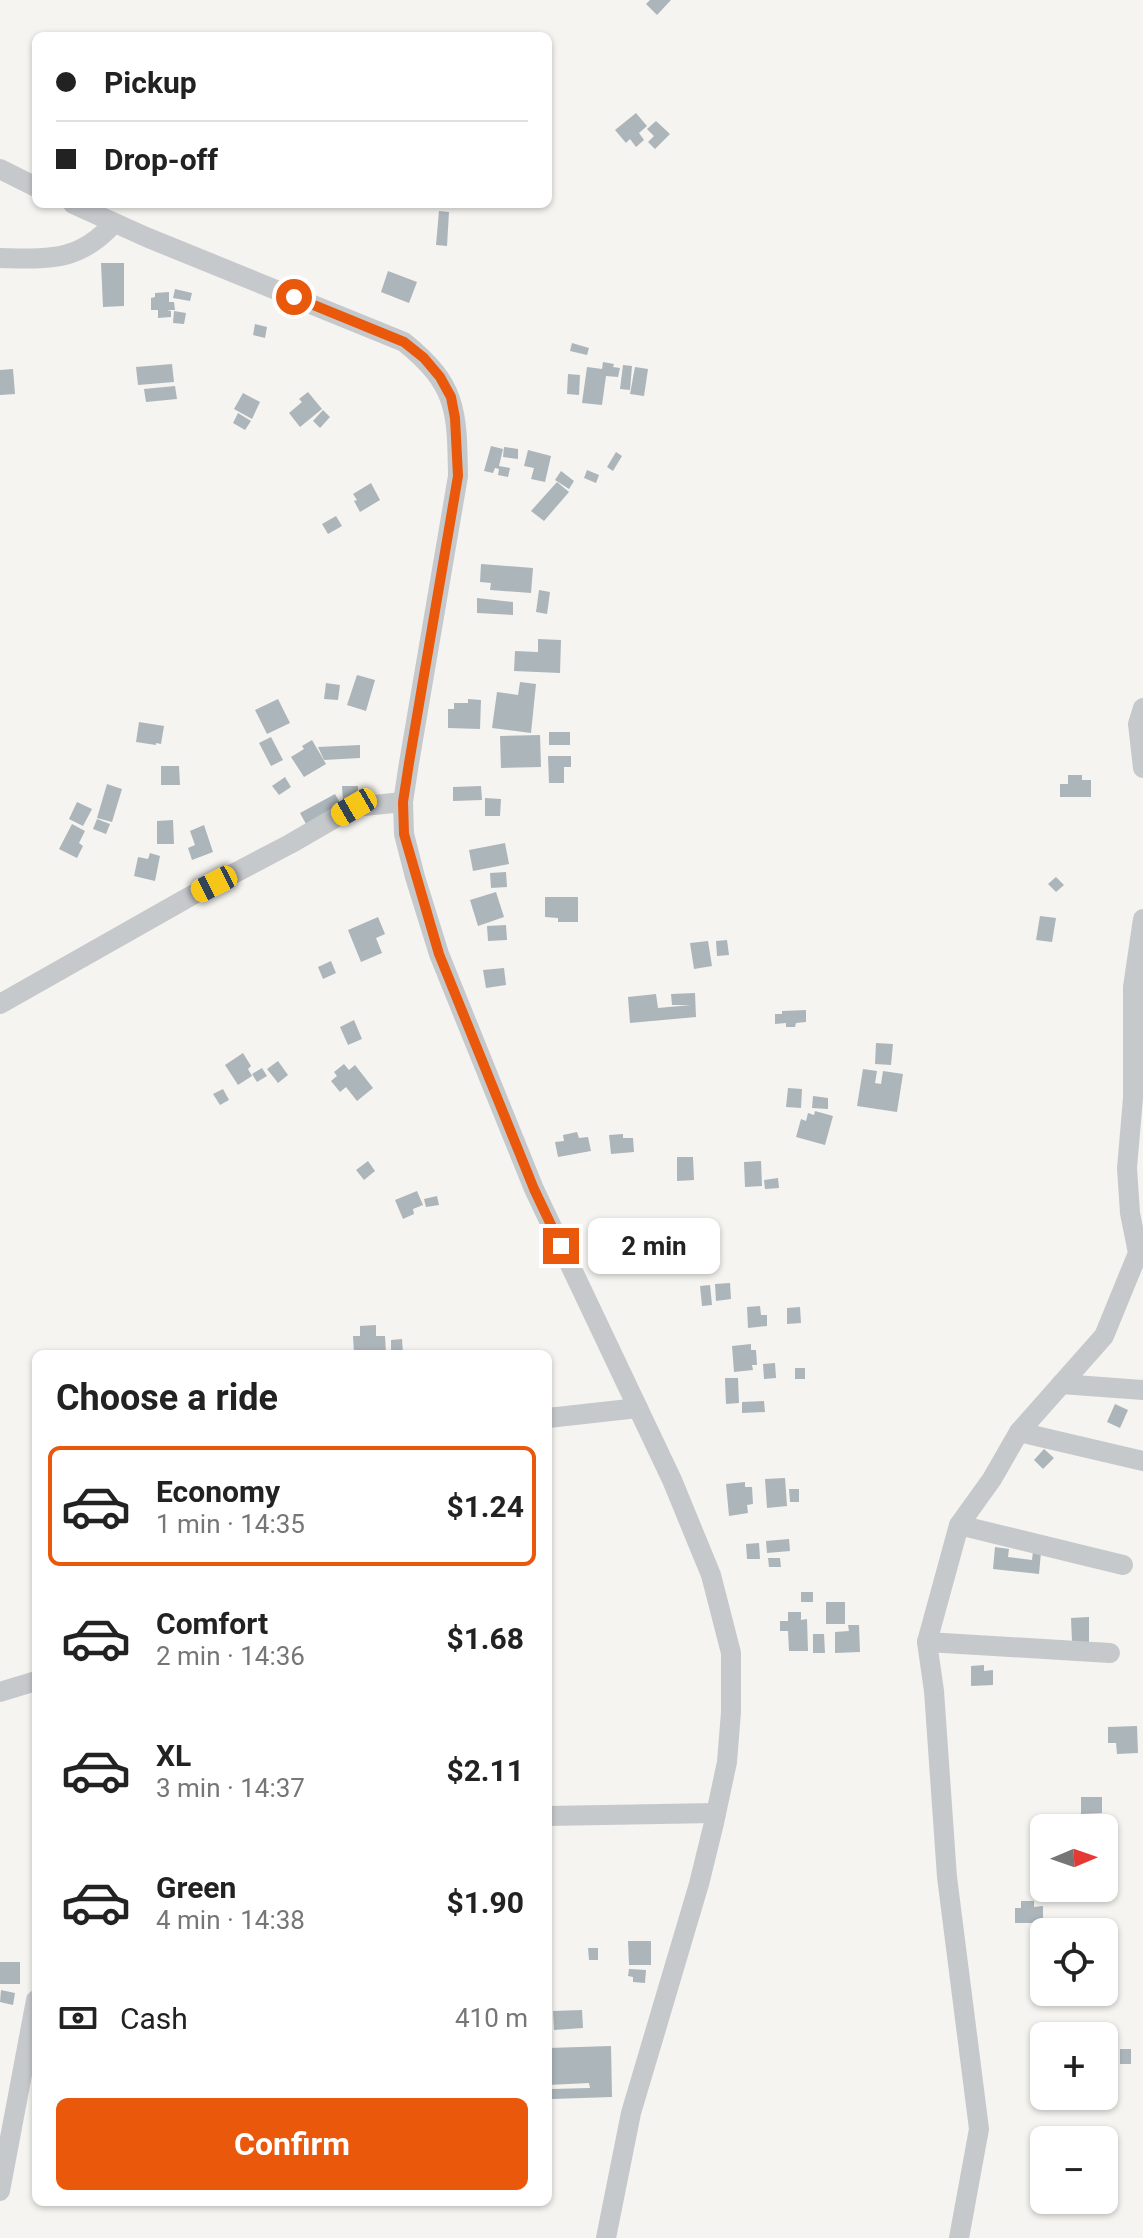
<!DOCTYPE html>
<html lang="en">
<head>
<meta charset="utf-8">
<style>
  :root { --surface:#fff; --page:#f2f2f2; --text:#222; --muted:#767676; --line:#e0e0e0; --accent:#ea580c }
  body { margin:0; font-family:Roboto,sans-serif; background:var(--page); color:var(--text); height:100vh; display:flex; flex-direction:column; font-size:30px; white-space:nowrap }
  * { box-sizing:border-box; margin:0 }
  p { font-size:26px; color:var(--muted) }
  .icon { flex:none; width:44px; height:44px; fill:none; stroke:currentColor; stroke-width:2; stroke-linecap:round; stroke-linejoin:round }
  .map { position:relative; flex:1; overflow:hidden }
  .details { position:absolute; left:32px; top:1350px; width:520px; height:856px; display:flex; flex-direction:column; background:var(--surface); border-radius:12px; box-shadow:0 2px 6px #0004 }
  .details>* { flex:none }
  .top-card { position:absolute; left:32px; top:32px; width:520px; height:176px; border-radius:12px; box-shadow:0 2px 6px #0004; display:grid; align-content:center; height:176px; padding:0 24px; background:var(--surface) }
  .needle { width:52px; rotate:88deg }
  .controls { position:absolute; left:1030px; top:1814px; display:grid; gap:16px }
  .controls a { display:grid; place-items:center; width:88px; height:88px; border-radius:12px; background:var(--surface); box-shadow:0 2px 6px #0004; font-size:40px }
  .end { position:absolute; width:36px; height:36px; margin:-18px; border:10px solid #ea580c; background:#fff; box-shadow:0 0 0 4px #fff }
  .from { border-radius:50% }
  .bubble { position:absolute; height:56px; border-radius:12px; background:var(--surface); box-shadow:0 2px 6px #0004; font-size:26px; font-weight:700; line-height:56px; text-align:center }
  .car { position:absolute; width:24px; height:48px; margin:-24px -12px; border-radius:10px; box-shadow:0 0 6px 2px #0007; background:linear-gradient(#f5c518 24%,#345 0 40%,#f5c518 0 76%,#345 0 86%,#f5c518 0) }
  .top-card b { display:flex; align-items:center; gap:28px; height:76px; font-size:30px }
  .top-card b+b { border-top:2px solid var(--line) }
  .top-card i { width:20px; height:20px; background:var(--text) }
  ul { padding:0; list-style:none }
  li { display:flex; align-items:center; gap:24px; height:120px; margin:0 16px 12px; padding:0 8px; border:4px solid transparent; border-radius:12px }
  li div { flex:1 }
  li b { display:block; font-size:30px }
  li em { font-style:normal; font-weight:700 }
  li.on { border-color:var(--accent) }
  li>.icon { width:72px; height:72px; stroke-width:1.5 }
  h2 { padding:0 24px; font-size:36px; line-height:96px }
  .pay { display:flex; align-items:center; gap:20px; height:88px; padding:0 24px; font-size:30px }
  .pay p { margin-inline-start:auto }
  .action { display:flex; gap:16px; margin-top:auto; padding:16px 24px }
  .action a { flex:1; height:92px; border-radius:12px; background:var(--accent); color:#fff; font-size:32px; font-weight:700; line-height:92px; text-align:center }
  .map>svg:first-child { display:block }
  .building { fill:#acb5ba }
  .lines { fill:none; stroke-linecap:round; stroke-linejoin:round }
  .minor { stroke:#c6c9cc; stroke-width:20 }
  .route { stroke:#ea580c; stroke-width:10 }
</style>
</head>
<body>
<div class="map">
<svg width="1143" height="2238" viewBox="0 0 1143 2238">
  <rect width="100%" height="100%" fill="#f5f4f0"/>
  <!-- building -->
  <g class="building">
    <polygon points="650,0 671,0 657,15 646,4"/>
    <polygon points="636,113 647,126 639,133 644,140 636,147 630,139 626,143 615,130"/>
    <polygon points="656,121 670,134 655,149 648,142 654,136 647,129"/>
    <polygon points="439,211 449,212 447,246 436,245"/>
    <polygon points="101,263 124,263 124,306 103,307"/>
    <polygon points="388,271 417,282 409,303 381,292"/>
    <polygon points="175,289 192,293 190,301 173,298"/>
    <polygon points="169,292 169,302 174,302 175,310 167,310 171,311 171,317 158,318 158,310 151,310 151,298 155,297 155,293"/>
    <polygon points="174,311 186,313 184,324 173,323"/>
    <polygon points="255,324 267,327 265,338 253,335"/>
    <polygon points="572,343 589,348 587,355 570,351"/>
    <polygon points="603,362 614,364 613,367 620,368 618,377 606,376 602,405 582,403 587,367 602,369"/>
    <polygon points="172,364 174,382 138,385 136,367"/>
    <polygon points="623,365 632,366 630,390 620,389"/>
    <polygon points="635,367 648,369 644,396 630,394"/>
    <polygon points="13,369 15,394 0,395 0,370"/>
    <polygon points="568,374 580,375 579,395 567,394"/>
    <polygon points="175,386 177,399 146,402 144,389"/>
    <polygon points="308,392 322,409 300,427 289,413 302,402 299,399"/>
    <polygon points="243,393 260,402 252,419 234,409"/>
    <polygon points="323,410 330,417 320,428 313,421"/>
    <polygon points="238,413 251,421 245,430 233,423"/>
    <polygon points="491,446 503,449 499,466 510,468 508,477 498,475 499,469 495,468 493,473 484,471"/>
    <polygon points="504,447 518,449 518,459 503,457"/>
    <polygon points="528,450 551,456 545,482 531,479 534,468 524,466"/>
    <polygon points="616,452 622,456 613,471 607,467"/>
    <polygon points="587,470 599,475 596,483 584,478"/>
    <polygon points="561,471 574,481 569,489 555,480"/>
    <polygon points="557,482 569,492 544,521 531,511"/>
    <polygon points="371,483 380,500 360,512 354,501 357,500 353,494"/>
    <polygon points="336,516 342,526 328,534 322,524"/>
    <polygon points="481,564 533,568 531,593 490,590 491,583 480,582"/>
    <polygon points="539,590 550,592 547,614 536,612"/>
    <polygon points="477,598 513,602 513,615 477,613"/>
    <polygon points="538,639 561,640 560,673 514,671 515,651 538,652"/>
    <polygon points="357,675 375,680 366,711 347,705"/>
    <polygon points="520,682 536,684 531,733 492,728 497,692 518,695"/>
    <polygon points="326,683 340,685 338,700 324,699"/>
    <polygon points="278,699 290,723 267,734 255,710"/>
    <polygon points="468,699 481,700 480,729 448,728 448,709 454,709 454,703 468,703"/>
    <polygon points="139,722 164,726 161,744 156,743 156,745 136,742"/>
    <rect x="549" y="732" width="21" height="13"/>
    <polygon points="540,735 541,767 501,768 500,736"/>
    <polygon points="271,737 283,760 271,766 259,743"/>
    <polygon points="312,740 326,764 304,777 291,757 304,749 302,746"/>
    <polygon points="360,745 360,758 324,760 318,747"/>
    <polygon points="548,756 571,756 571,767 564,767 564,783 549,783"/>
    <polygon points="161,766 179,766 180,785 161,785"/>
    <polygon points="1068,775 1082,775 1082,780 1091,780 1091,797 1060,797 1060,784 1068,784"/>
    <polygon points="285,777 291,787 279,795 272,786"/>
    <polygon points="107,784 122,789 112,822 97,818"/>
    <polygon points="342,786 358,786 359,800 343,801"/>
    <polygon points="481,786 482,800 453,801 453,787"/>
    <polygon points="335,794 342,806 306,824 300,813"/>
    <polygon points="485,798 501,799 500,816 485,816"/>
    <polygon points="77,802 92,809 83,826 69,819"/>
    <polygon points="97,819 110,824 106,834 93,829"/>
    <polygon points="173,820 174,844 157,844 157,821"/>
    <polygon points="72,824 85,831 79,843 83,846 77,858 59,849"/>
    <polygon points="204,825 213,852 192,860 188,848 195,845 190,831"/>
    <polygon points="505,843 509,864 473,871 469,850"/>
    <polygon points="150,853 160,856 155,881 134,876 138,857 148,859"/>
    <polygon points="506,872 507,887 491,888 490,873"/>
    <polygon points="1056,877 1064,885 1056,892 1048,884"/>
    <polygon points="496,892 504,917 478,926 470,900"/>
    <polygon points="545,897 578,897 578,922 558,922 558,918 545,917"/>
    <polygon points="1040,916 1056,918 1052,942 1036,940"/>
    <polygon points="378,917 385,934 376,938 382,953 361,962 348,930"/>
    <polygon points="506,925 507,940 488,941 487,926"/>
    <polygon points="727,940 729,955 717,956 716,941"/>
    <polygon points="708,941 712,966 694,969 690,943"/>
    <polygon points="331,961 336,973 323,979 318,967"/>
    <polygon points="504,968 506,985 486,988 483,970"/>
    <polygon points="695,993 696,1017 630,1023 628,997 656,994 658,1008 691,1005 672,1005 671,994"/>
    <polygon points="806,1010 806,1022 796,1023 795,1027 786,1027 786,1023 775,1024 775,1014 782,1014 782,1011"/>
    <polygon points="354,1020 362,1039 348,1045 340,1027"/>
    <polygon points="876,1043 893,1044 891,1065 875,1064"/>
    <polygon points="243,1053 251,1066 248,1069 252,1076 238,1085 225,1065"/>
    <polygon points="278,1061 288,1075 278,1083 267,1069"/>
    <polygon points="344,1064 349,1070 355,1065 373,1088 357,1101 346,1087 340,1092 331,1081 337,1076 334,1072"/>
    <polygon points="262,1068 267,1076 257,1082 252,1074"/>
    <polygon points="863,1069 877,1071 875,1083 881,1084 883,1071 903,1074 897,1112 857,1106"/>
    <polygon points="788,1088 802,1089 801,1108 786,1107"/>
    <polygon points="223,1089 229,1100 220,1105 213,1094"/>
    <polygon points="813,1096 828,1098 828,1109 812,1108"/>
    <polygon points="815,1111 833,1116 825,1145 796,1137 801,1119 806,1121 808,1113 814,1115"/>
    <polygon points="577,1132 579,1138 588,1137 591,1151 558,1157 555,1142 564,1141 563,1135"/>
    <polygon points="623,1134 623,1138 633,1138 634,1152 611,1154 609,1135"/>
    <polygon points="677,1157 693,1157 694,1180 677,1181"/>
    <polygon points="368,1161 375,1171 364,1180 356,1170"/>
    <polygon points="761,1161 762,1186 745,1187 744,1162"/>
    <polygon points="778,1178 779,1188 765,1189 764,1180"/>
    <polygon points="417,1191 423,1205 413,1209 414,1214 403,1219 395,1200"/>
    <polygon points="437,1196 439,1205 426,1207 424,1199"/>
    <polygon points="730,1283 731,1299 716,1301 715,1284"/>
    <polygon points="710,1285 712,1305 702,1306 700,1286"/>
    <polygon points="760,1306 761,1315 767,1315 767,1326 748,1328 747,1307"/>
    <polygon points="800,1307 801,1323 787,1324 787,1308"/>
    <polygon points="376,1325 376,1336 385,1336 386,1354 354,1353 353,1336 360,1336 360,1326"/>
    <polygon points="402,1339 403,1354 391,1354 391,1340"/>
    <polygon points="751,1344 751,1350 756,1350 757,1365 752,1365 753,1370 734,1372 732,1346"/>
    <polygon points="775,1363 776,1378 764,1379 763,1364"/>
    <rect x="795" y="1368" width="10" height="11"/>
    <polygon points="725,1378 738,1378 739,1403 726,1404"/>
    <polygon points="764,1401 765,1412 742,1413 742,1402"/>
    <polygon points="1115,1404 1128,1410 1120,1428 1107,1422"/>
    <polygon points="1044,1449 1054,1458 1043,1469 1034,1460"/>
    <polygon points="785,1478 787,1506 767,1508 765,1479"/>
    <polygon points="745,1482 745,1487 752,1487 753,1504 747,1505 748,1513 729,1516 726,1484"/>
    <polygon points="789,1489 799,1489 799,1502 790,1502"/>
    <polygon points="789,1539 790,1551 767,1553 766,1541"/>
    <polygon points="759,1543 760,1559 747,1559 746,1544"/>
    <polygon points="995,1547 1009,1549 1008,1557 1032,1560 1033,1551 1041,1552 1039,1574 993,1569"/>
    <polygon points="768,1558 780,1558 781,1567 769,1567"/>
    <rect x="801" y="1592" width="12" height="10"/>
    <rect x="826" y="1602" width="19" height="22"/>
    <polygon points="788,1612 801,1612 801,1620 807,1619 808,1651 789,1651 788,1631 780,1631 780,1621 788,1621"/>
    <polygon points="1089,1617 1089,1642 1072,1642 1071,1618"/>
    <polygon points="848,1625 859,1625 860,1652 835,1653 835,1632 849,1631"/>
    <polygon points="813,1634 824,1634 825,1653 813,1653"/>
    <polygon points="984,1665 984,1671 993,1670 993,1685 971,1686 971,1666"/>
    <polygon points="1137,1726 1138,1753 1117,1754 1116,1743 1108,1743 1108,1727"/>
    <polygon points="1081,1797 1102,1797 1102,1813 1081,1814"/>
    <polygon points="1094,1816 1094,1826 1078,1827 1077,1817"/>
    <polygon points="1066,1889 1067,1901 1049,1902 1049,1890"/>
    <polygon points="1021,1901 1034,1901 1034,1907 1043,1906 1043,1923 1015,1923 1015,1908 1021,1908"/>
    <polygon points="628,1941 651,1941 651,1965 629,1965"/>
    <polygon points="588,1948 598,1948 598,1960 589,1960"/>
    <rect x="0" y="1962" width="20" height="22"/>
    <polygon points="629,1969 646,1970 645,1983 633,1982 633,1977 628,1976"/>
    <polygon points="1,1990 15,1993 13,2005 0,2002"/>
    <polygon points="582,2010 583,2028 554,2030 553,2011"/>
    <polygon points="611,2046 612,2097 552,2099 552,2089 590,2088 589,2083 548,2085 548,2048"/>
    <rect x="1120" y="2049" width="11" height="15"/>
    <polygon points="1111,2064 1113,2081 1104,2082 1104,2065"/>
  </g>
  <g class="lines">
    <!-- minor -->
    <g class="minor">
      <polyline points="0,169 36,187"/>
      <path d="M73,204L146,237L404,342C457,385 457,410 458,476L409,763L403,802L404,834L415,877L439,954L534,1189L672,1480L711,1575L731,1653V1712L727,1762L714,1823L699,1884L631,2113L606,2238"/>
      <path d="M0,258C50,259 79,262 114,223"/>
      <polyline points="1143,708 1138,724 1143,768"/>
      <polyline points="0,1004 189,897 290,844 354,807 403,802"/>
      <polyline points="1061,1384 1143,1390"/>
      <polyline points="548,1418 638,1408"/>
      <polyline points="1019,1432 1143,1461"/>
      <polyline points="959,1525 1123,1565"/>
      <polyline points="927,1642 1110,1653"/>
      <polyline points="0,1692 36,1681"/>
      <polyline points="548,1816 716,1813"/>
      <polyline points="0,2191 36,2000"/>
      <polyline points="959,2238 979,2129 947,1877 934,1691 927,1642 959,1525 992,1479 1019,1432 1104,1336 1138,1253 1130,1213 1127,1168 1133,1098 1133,987 1143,919"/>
    </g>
  </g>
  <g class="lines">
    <!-- route -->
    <polyline class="route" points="294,297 404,342 424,358 440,377 451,397 455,418 458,476 409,763 403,802 404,834 439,954 534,1189 561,1246"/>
  </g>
</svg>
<div class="controls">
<a><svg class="needle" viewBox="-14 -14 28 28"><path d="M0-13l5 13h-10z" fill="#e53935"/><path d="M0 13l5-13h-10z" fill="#767676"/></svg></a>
<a><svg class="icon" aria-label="locate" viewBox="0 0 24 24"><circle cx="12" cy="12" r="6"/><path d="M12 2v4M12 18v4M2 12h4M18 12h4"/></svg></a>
<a>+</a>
<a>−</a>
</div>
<i class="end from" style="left:294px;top:297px"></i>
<i class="end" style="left:561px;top:1246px"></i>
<div class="bubble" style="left:588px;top:1218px;width:132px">2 min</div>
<i class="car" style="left:354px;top:807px;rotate:240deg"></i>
<i class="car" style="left:214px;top:884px;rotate:243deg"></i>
<div class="top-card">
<b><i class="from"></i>Pickup</b>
<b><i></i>Drop-off</b>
</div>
<section class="details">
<h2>Choose a ride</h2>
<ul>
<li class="on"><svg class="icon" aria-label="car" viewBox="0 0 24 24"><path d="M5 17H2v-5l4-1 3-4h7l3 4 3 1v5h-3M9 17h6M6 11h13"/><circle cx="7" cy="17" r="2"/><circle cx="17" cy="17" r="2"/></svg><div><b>Economy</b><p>1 min · 14:35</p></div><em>$1.24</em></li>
<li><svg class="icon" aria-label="car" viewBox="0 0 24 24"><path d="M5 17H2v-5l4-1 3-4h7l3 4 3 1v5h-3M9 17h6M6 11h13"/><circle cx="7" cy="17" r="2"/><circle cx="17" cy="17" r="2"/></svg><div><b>Comfort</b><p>2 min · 14:36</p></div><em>$1.68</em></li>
<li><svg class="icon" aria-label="car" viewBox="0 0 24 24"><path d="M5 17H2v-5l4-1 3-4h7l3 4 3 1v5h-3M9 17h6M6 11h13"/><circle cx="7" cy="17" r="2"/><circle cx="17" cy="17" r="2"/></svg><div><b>XL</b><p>3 min · 14:37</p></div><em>$2.11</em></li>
<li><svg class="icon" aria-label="car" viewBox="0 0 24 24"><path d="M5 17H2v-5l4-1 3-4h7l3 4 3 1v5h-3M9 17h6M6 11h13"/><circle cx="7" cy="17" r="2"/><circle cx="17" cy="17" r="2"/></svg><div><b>Green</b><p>4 min · 14:38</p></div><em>$1.90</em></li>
</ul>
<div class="pay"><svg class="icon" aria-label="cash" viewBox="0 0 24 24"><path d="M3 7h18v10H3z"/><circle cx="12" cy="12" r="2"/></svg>Cash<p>410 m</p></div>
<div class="action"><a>Confirm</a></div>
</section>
</div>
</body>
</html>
